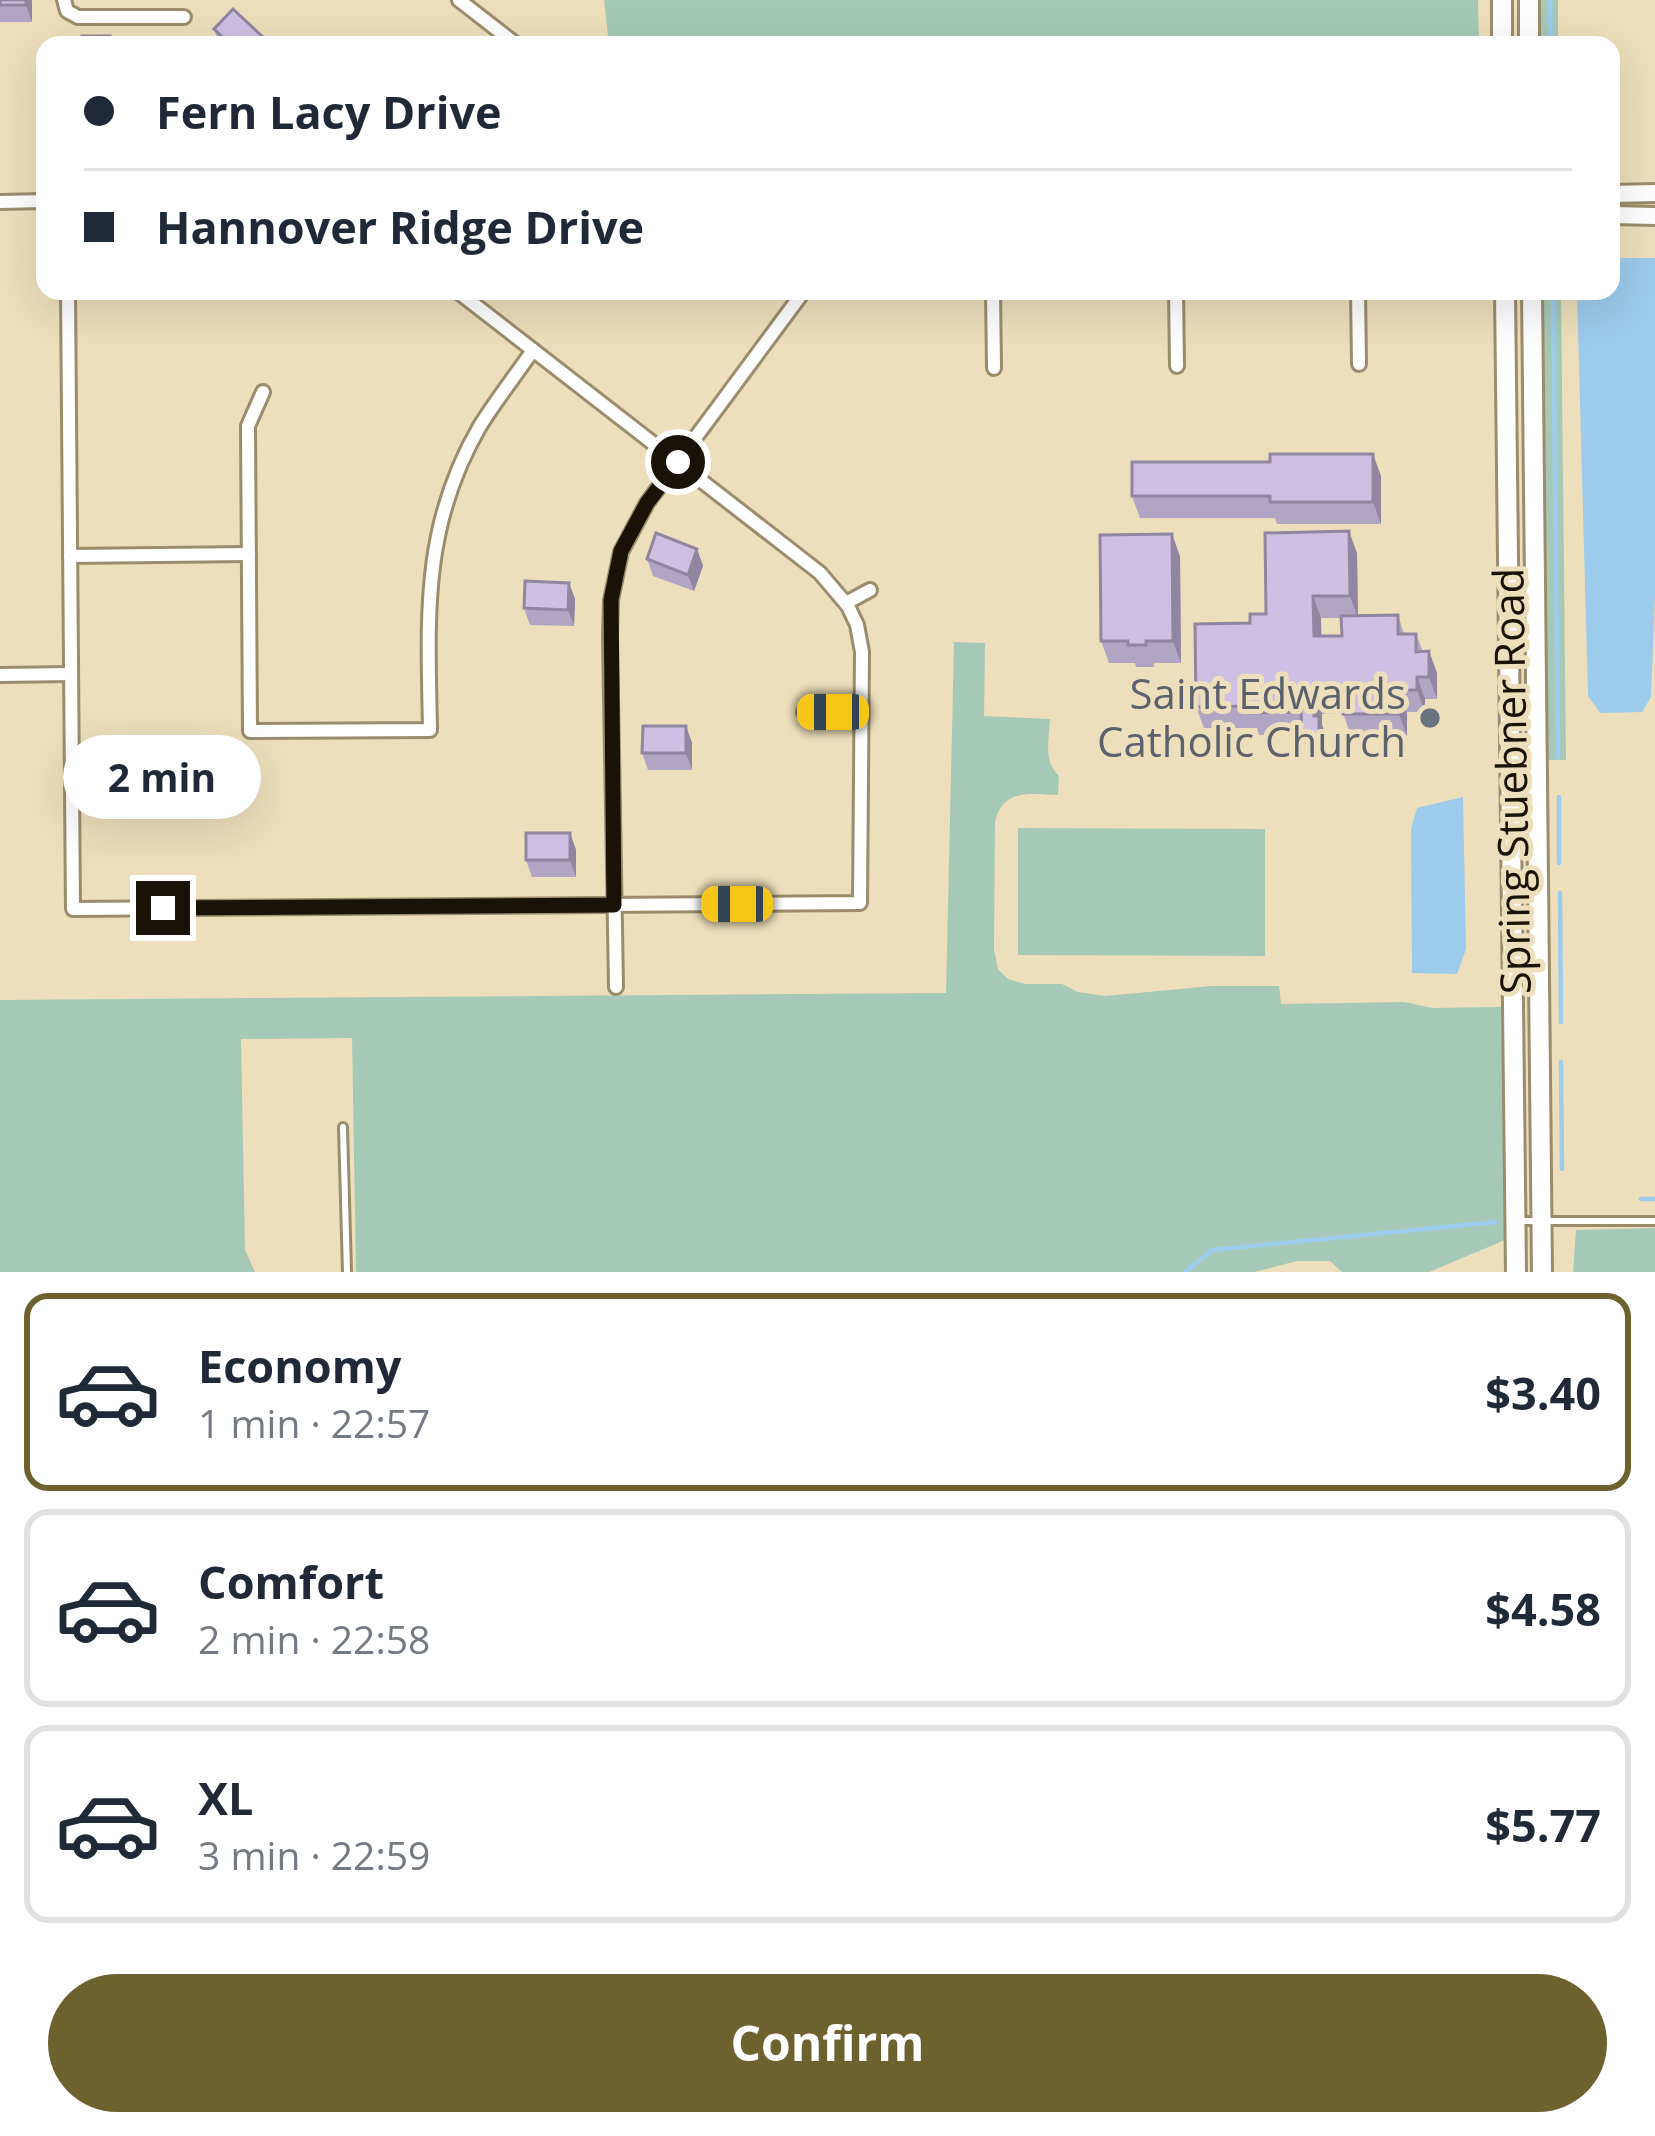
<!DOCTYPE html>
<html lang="en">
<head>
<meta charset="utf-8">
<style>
  :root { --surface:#fff; --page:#f2f2f3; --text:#1f2937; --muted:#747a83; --line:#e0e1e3; --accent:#6d612e }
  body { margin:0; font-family:"Open Sans",sans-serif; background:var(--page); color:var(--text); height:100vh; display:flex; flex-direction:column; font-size:45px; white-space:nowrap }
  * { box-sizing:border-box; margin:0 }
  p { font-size:39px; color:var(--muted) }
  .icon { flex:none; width:66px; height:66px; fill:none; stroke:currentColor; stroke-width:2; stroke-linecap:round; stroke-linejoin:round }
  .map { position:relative; height:1272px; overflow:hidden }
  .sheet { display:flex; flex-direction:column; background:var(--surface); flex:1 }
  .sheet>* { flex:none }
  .hud { position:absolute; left:36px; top:36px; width:1584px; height:264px; border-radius:24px; box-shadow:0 12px 48px #0002; display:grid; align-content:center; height:264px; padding:0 48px; background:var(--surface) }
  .end { position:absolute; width:54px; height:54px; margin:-27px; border:15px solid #181306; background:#fff; box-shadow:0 0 0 6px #fff }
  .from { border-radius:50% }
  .bubble { position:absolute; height:84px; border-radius:42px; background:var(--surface); box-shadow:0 12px 48px #0002; font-size:39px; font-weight:700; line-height:84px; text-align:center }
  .car { position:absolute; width:36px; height:72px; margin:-36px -18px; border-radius:15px; box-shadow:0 0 9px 3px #0007; background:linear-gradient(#f5c518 24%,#345 0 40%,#f5c518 0 76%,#345 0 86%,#f5c518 0) }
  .hud b { display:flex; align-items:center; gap:42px; height:114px; font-size:45px }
  .hud b+b { border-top:3px solid var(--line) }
  .hud i { width:30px; height:30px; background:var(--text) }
  ul { padding:21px 0 0; list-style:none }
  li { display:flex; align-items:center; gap:36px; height:198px; margin:0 24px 18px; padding:0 24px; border:6px solid var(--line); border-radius:24px }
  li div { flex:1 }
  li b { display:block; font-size:45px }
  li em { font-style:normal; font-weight:700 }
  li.on { border-color:var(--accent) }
  li>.icon { width:108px; height:108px; stroke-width:1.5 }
  .primary-button { display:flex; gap:24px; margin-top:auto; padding:24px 48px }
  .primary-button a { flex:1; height:138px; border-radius:72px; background:var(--accent); color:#fff; font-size:48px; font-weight:700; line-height:138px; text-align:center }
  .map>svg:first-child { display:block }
  .green { fill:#a6c9b7 }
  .water { fill:#9dcbec }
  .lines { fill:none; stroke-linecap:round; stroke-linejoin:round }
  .stream { stroke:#9dcbec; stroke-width:4.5 }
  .service-casing { stroke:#9b8d6c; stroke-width:12 }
  .minor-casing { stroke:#9b8d6c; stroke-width:18 }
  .tertiary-casing { stroke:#9b8d6c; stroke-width:22 }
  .secondary-casing { stroke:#9b8d6c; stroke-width:24 }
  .service { stroke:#fff; stroke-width:6 }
  .minor { stroke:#fff; stroke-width:12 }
  .tertiary { stroke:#fff; stroke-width:16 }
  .secondary { stroke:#fff; stroke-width:18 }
  .wall { fill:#b0a5c3; fill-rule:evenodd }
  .shaded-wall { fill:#90869f }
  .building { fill:#cdc0e3; stroke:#90869f; stroke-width:3 }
  .route { stroke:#181306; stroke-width:15 }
  .worship-dot { fill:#6b7280; stroke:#eddfbb; stroke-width:4.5 }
  .labels { text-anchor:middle; stroke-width:10; stroke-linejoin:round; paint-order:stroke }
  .worship-label { font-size:42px; fill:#5b616d; stroke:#eddfbb; text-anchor:end }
  .street-label { font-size:42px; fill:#181306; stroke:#eddfbb }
</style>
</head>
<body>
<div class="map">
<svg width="1655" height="1272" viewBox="0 0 1655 1272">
  <rect width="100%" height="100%" fill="#eddfbb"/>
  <!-- green -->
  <g class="green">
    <polygon points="604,0 1478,0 1479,45 609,45"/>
    <rect x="1538" y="0" width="20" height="45"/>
    <polygon points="1541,291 1561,291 1566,760 1547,760"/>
    <path d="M954,642L985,643L984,716L1050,719C1049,740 1043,761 1059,776L1058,795C1030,794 1003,788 995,822L994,950L998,969L1008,979L1025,984H1062L1078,992L1105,996L1212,986H1279L1281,1004L1404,1002L1433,1008L1501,1007L1504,1010L1510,1238L1429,1272H1342L1330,1261H1297L1255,1272H356L352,1038L241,1039L245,1250L255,1272H0V1000L946,993Z"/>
    <polygon points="1018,828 1265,829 1265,956 1018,955"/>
    <polygon points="1655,1228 1655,1272 1573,1272 1576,1230"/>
  </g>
  <!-- water -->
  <g class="water">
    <polygon points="1611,258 1655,258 1655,595 1651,697 1642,712 1600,713 1588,696 1577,291 1611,291"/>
    <polygon points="1463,797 1466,949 1457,974 1412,973 1411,829 1417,808"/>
  </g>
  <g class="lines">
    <!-- stream -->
    <g class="stream">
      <polyline points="1550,0 1551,45"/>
      <polyline points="1553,291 1558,757"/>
      <polyline points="1559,863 1559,797"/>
      <polyline points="1560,893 1561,1022"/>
      <polyline points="1561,1062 1562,1169"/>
      <polyline points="1641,1199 1655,1199"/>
      <polyline points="1185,1272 1212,1250 1495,1222"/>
    </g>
    <defs>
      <g id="service">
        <polyline points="343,1127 347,1272"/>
        <polyline points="1520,1221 1655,1221"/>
      </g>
      <g id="minor">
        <polyline points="64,0 67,11 78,17 184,17"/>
        <polyline points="459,0 517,45"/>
        <polyline points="0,202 45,201"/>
        <polyline points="68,291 73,909 860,903 862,652 857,625 848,606 820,573 457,291"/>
        <polyline points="993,291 994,368"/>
        <polyline points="1176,291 1177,366"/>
        <polyline points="1358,291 1359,364"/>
        <path d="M263,392L248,426L250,731L430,730C428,618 421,527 480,426C496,400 516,375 533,350"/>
        <polyline points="70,556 249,554"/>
        <polyline points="846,603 870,590"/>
        <polyline points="0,675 71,674"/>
        <polyline points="804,712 861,713"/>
        <polyline points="616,987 610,636 611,600 621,552 647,503 804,291"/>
      </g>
      <g id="tertiary">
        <polyline points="1611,194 1655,193"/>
        <polyline points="1611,215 1655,216"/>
      </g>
      <g id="secondary">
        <polyline points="1502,0 1502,45"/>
        <polyline points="1529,0 1529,45"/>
        <polyline points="1505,291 1516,1272"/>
        <polyline points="1532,291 1542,1272"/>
      </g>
    </defs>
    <!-- service casing -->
    <use href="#service" class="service-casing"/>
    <!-- minor casing -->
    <use href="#minor" class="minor-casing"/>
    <!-- tertiary casing -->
    <use href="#tertiary" class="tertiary-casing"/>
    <!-- secondary casing -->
    <use href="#secondary" class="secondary-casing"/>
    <!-- service -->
    <use href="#service" class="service"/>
    <!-- minor -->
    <use href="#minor" class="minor"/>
    <!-- tertiary -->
    <use href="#tertiary" class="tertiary"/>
    <!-- secondary -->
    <use href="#secondary" class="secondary"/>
  </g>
  <!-- wall -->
  <g class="wall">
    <rect x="0" y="0" width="32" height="22"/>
    <polygon points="214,29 265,39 267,45 220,45"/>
    <polygon points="1381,476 1381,524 1277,524 1275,518 1140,518 1132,496"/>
    <polygon points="697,549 703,566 694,591 653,576 647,559"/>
    <path d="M1357,553L1358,616L1398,615L1404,634H1416L1423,652L1429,651L1437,673V699H1425V712H1407V736H1351L1343,713L1322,714V725L1327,738V756L1310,757L1302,734L1259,735L1257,728H1204L1196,707L1250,623ZM1321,618H1341L1342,636H1321Z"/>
    <polygon points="1180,556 1181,663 1154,663 1154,667 1136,667 1135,663 1109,663 1101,641"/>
    <polygon points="569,583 575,599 574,626 530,625 524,608"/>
    <polygon points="686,726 692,743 692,770 648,770 642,753"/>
    <polygon points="570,833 576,850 576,877 532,877 526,860"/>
  </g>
  <!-- shaded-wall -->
  <g class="shaded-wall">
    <polygon points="26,0 32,0 32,22 26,5"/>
    <polygon points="1373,454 1381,476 1381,524 1373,502"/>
    <polygon points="1349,531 1357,553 1358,618 1350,596"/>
    <polygon points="1172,534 1180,556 1181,663 1173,641"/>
    <polygon points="697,549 703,566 694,591 688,575"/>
    <polygon points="569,583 575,599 574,626 568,610"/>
    <polygon points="1313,596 1321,618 1322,658 1314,636"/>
    <polygon points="1429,651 1437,673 1437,699 1429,677"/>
    <polygon points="1417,677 1425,699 1425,712 1417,690"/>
    <polygon points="1399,690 1407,712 1407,736 1399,714"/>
    <polygon points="1314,692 1322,714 1322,725 1327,738 1327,756 1314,716"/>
    <polygon points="686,726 692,743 692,770 686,753"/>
    <polygon points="570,833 576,850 576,877 570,860"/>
  </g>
  <!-- building -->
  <g class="building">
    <rect x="0" y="0" width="26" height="5"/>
    <polygon points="233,9 265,39 259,45 231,45 214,29"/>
    <polygon points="82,36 110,36 109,45 82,45"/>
    <polygon points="1270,454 1373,454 1373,502 1270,502 1270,496 1132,496 1132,462 1270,462"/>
    <polygon points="1349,531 1350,596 1313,596 1314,636 1342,636 1341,616 1398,615 1398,634 1416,634 1416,652 1429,651 1429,677 1417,677 1417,690 1399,690 1399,714 1343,714 1343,691 1314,692 1314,716 1319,716 1319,734 1302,735 1301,712 1251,713 1251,706 1196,707 1195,624 1250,623 1250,614 1266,614 1265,533"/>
    <polygon points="656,533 697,549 688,575 647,559"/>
    <polygon points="1172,534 1173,641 1146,641 1146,645 1128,645 1128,641 1101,641 1100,535"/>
    <polygon points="525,581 569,583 568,610 524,608"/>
    <polygon points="643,726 686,726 686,753 642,753"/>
    <rect x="526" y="833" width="44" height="27"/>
  </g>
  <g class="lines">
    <!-- route -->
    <polyline class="route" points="163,908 614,905 611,600 621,551 647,503 678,462"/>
  </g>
  <!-- markers -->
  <circle class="worship-dot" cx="1430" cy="718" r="12"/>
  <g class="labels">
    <!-- worship labels -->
    <g class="worship-label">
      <text x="1406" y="709">Saint Edwards<tspan x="1406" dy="48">Catholic Church</tspan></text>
    </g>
    <!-- street labels -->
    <g class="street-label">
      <text transform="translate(1512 781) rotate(-91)" y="15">Spring Stuebner Road</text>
    </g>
  </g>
</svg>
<i class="end from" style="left:678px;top:462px"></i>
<i class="end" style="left:163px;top:908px"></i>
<div class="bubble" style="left:63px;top:735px;width:198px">2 min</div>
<i class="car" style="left:833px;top:712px;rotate:270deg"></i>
<i class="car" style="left:737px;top:904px;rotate:270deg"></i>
<div class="hud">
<b><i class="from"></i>Fern Lacy Drive</b>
<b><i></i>Hannover Ridge Drive</b>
</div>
</div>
<section class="sheet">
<ul>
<li class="on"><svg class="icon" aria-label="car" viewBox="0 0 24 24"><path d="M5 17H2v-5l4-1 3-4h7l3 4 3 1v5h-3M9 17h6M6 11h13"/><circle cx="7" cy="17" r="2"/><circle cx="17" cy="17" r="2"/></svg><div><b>Economy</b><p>1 min · 22:57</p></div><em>$3.40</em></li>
<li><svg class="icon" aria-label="car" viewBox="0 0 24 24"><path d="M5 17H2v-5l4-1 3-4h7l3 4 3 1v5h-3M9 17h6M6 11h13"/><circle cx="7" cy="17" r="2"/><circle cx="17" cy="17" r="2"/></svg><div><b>Comfort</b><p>2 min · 22:58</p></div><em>$4.58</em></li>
<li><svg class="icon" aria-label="car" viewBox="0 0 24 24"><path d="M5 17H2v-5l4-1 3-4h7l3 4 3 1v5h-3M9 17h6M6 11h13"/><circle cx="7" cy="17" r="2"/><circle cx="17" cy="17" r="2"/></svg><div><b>XL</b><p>3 min · 22:59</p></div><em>$5.77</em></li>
</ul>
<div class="primary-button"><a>Confirm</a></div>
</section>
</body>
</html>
